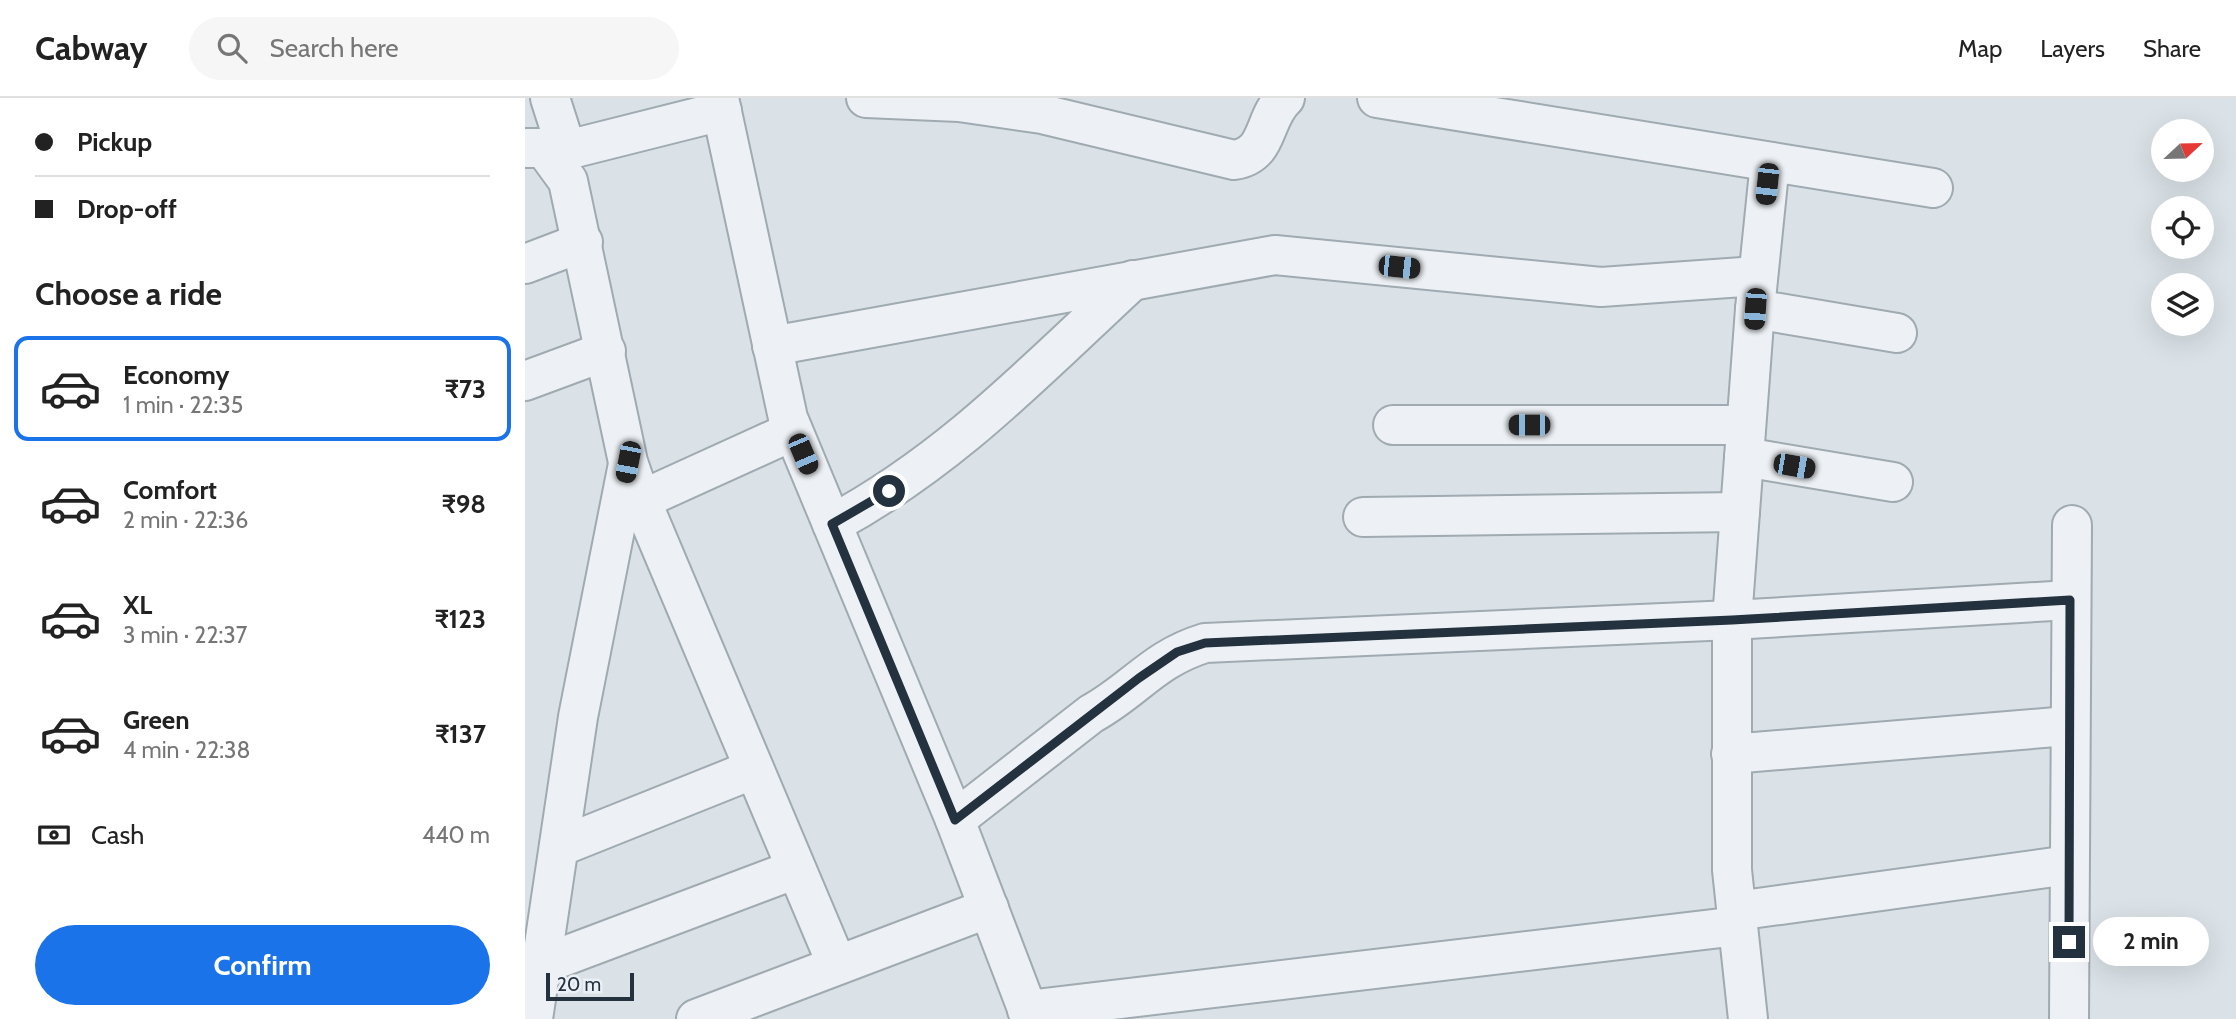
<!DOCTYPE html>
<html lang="en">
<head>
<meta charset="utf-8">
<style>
  :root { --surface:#fff; --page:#f6f6f6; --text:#222; --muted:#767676; --line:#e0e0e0; --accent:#1a73e8 }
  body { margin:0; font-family:Cabin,sans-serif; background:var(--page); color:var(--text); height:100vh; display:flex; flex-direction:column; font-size:26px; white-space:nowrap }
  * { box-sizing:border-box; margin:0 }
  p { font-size:23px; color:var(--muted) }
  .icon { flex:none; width:38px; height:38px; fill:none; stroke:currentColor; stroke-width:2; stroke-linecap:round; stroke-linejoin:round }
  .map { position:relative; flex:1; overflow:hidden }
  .details { display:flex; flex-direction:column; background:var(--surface); width:525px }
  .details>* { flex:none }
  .top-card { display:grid; align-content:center; height:154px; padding:0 35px; background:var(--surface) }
  .needle { width:46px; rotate:68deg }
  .buttons { position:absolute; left:1626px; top:21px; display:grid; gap:14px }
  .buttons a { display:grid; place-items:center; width:63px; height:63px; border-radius:50%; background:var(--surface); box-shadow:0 7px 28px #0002; font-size:35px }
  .scale { position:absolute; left:21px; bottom:18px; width:88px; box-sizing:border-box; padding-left:7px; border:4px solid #23323e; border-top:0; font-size:19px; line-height:24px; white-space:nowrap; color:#23323e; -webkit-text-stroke:5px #eaf0f5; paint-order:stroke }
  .end { position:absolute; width:32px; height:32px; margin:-16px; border:9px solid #23323e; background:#fff; box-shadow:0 0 0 4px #fff }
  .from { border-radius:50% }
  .bubble { position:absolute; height:49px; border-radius:24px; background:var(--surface); box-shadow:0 7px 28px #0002; font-size:23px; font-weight:700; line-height:49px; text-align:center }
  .car { position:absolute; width:21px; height:42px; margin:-21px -10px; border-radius:9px; box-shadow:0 0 5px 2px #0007; background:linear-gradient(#222 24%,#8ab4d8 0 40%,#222 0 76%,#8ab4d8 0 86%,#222 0) }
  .top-card b { display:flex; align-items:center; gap:24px; height:66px; font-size:26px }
  .top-card b+b { border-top:2px solid var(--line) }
  .top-card i { width:18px; height:18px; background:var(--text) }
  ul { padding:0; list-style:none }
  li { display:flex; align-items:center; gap:21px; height:105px; margin:0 14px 10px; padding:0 21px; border:4px solid transparent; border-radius:14px }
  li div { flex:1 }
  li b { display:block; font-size:26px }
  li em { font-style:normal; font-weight:700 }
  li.selected { border-color:var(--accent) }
  li>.icon { width:63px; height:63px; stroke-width:1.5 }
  h2 { padding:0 35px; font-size:32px; line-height:84px }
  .pay { display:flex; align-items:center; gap:18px; height:77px; padding:0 35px; font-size:26px }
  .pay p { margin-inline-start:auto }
  .primary-button { display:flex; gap:14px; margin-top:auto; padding:14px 35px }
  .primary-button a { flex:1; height:80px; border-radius:42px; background:var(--accent); color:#fff; font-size:28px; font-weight:700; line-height:80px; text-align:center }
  header { display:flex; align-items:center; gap:42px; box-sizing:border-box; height:98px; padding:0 35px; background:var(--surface); border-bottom:2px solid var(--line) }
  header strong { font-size:33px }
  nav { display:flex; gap:38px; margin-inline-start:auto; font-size:24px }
  .search { width:490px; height:63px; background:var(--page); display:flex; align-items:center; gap:18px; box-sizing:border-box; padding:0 24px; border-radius:38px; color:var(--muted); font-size:26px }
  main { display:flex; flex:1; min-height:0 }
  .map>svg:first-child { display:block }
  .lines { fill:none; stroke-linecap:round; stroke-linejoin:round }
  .minor-casing { stroke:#9faab1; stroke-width:42 }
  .minor { stroke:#edf1f5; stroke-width:38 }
  .route { stroke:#23323e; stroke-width:9 }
</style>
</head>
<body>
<header>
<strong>Cabway</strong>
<div class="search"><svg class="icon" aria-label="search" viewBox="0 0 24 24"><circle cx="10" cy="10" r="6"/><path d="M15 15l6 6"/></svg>Search here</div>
<nav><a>Map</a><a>Layers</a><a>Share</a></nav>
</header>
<main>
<section class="details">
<div class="top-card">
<b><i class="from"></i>Pickup</b>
<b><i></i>Drop-off</b>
</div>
<h2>Choose a ride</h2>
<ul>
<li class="selected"><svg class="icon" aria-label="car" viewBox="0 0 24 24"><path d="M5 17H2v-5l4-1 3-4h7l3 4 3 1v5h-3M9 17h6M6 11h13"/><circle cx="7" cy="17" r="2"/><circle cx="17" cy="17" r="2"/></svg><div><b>Economy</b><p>1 min · 22:35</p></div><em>₹73</em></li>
<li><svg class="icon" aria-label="car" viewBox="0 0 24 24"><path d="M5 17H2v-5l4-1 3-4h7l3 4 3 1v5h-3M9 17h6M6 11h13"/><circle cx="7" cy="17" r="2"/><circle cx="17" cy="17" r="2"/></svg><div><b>Comfort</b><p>2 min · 22:36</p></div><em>₹98</em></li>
<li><svg class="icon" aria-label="car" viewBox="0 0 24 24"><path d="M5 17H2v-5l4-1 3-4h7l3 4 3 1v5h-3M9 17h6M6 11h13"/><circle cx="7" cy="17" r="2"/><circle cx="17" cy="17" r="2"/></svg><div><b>XL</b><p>3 min · 22:37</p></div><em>₹123</em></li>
<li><svg class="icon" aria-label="car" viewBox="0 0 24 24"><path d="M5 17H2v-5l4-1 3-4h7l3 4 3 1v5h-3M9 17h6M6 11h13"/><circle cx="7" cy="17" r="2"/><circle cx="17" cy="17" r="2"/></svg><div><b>Green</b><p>4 min · 22:38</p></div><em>₹137</em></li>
</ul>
<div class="pay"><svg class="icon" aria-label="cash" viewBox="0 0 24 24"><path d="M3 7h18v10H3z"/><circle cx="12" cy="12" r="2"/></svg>Cash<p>440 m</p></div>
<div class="primary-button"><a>Confirm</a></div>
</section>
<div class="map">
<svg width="1711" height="921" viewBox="0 0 1711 921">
  <rect width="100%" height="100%" fill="#dae2e7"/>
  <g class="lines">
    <defs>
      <g id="minor">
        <polyline points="25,0 41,50"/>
        <polyline points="194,0 263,320 430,722 506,921"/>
        <path d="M341,0L434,4L517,16L709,62C745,57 737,21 760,0"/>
        <polyline points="852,0 1408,90"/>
        <polyline points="0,50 19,50 43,83 103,364 116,402 312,867"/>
        <polyline points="26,56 197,13"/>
        <polyline points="0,166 58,144"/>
        <polyline points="1230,211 1372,235"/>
        <polyline points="247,248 750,157 1076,189 1232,178"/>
        <polyline points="0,283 81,253"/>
        <polyline points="868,327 1221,327"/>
        <polyline points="1219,359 1368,384"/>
        <polyline points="116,402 268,333"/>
        <polyline points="838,419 1215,414"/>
        <path d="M307,426C426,362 510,273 608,182"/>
        <polyline points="1206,656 1543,628"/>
        <path d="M430,722L566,616C610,592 628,561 680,545L1207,522L1545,502"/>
        <polyline points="34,749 229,671"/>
        <polyline points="1211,813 1544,767"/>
        <polyline points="16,867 271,771"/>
        <polyline points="502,912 1213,828"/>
        <polyline points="8,921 53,619 103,366"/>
        <polyline points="171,921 464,810"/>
        <polyline points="1223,921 1207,772 1207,522 1230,211 1245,64"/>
        <polyline points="1544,921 1547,427"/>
      </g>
    </defs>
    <!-- minor casing -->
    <use href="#minor" class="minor-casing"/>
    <!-- minor -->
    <use href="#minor" class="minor"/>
  </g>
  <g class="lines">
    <!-- route -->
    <polyline class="route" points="364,393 307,426 430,722 614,580 652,554 680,545 1207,522 1545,502 1544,844"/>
  </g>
</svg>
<div class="buttons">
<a><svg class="needle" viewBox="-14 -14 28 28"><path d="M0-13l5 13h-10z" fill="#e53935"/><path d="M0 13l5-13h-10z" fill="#767676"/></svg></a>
<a><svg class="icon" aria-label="locate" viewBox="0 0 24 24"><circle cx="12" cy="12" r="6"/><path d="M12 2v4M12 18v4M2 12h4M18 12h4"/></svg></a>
<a><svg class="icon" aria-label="layers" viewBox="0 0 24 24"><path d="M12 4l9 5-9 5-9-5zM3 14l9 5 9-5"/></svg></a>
</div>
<div class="scale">20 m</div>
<i class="end from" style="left:364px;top:393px"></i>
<i class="end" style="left:1544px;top:844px"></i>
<div class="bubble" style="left:1568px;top:819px;width:116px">2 min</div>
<i class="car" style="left:1242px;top:86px;rotate:186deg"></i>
<i class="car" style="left:874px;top:169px;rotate:96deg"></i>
<i class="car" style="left:1230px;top:211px;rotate:184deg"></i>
<i class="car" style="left:1004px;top:327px;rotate:270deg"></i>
<i class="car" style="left:278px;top:356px;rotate:157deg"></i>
<i class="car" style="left:103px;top:364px;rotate:191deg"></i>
<i class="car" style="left:1269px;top:368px;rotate:100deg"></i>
</div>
</main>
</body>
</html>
